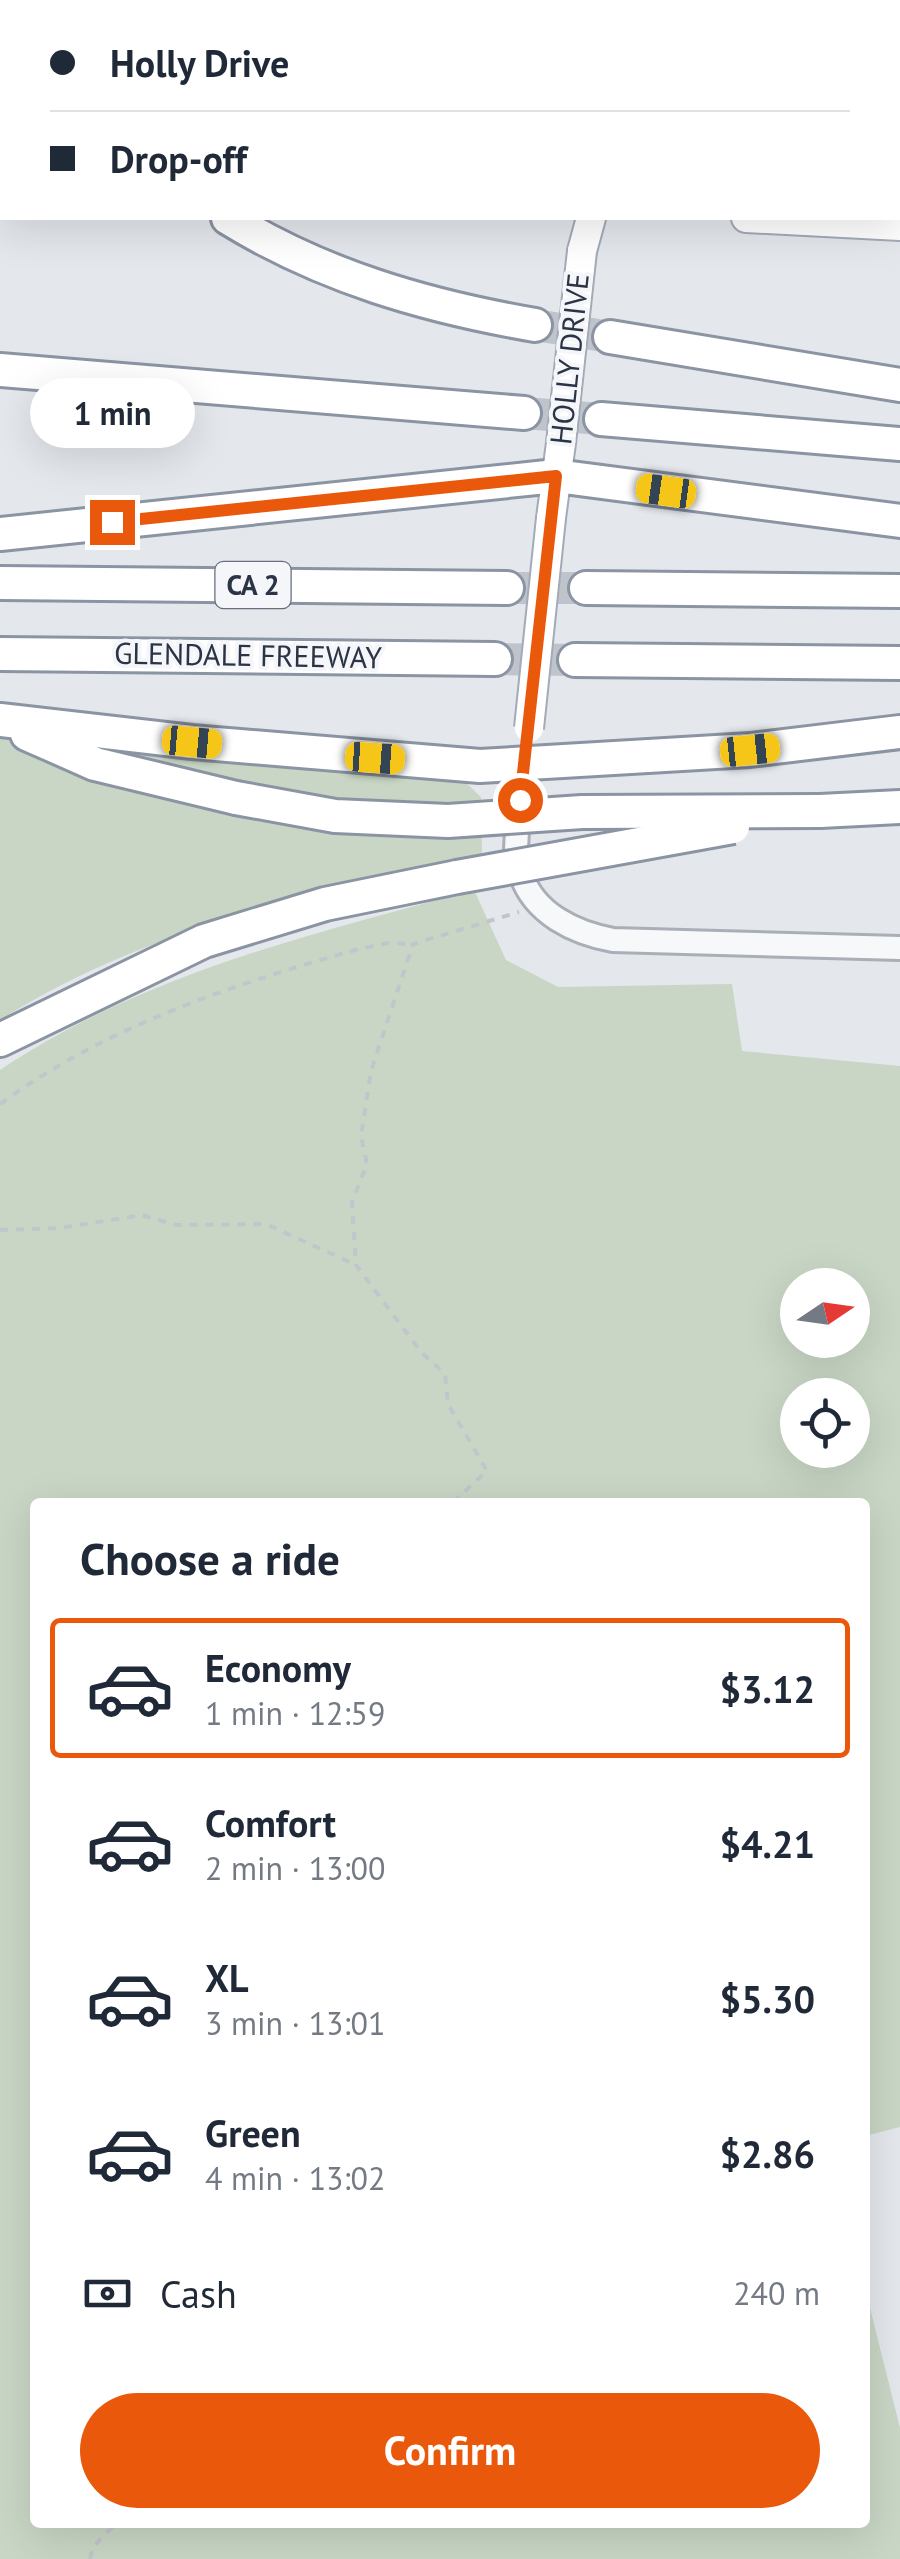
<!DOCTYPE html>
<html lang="en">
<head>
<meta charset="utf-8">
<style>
  :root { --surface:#fff; --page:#f2f2f3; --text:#1f2937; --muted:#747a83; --line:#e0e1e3; --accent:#ea580c }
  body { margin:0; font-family:"PT Sans",sans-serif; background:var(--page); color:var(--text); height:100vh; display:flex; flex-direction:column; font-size:38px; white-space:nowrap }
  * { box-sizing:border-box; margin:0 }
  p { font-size:32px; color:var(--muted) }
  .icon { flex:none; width:55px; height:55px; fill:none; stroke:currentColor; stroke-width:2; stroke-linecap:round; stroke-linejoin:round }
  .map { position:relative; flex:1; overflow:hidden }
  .side { position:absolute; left:30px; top:1498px; width:840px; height:1030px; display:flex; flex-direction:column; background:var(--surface); border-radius:10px; box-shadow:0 10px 40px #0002 }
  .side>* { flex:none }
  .guide { position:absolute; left:0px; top:0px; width:900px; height:220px; box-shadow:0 10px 40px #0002; display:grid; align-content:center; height:220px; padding:0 50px; background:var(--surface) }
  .needle { width:65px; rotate:77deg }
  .buttons { position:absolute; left:780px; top:1268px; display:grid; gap:20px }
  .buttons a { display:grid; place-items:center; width:90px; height:90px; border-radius:50%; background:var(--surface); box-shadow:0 10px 40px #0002; font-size:50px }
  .end { position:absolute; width:45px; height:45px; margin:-22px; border:12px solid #ea580c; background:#fff; box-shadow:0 0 0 5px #fff }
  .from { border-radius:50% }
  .bubble { position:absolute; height:70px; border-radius:35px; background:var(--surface); box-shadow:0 10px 40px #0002; font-size:32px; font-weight:600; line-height:70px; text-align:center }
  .car { position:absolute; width:30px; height:60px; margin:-30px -15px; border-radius:12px; box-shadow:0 0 8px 2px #0007; background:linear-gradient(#f5c518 24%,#345 0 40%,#f5c518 0 76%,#345 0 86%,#f5c518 0) }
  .guide b { display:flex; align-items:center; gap:35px; height:95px; font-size:38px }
  .guide b+b { border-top:2px solid var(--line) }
  .guide i { width:25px; height:25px; background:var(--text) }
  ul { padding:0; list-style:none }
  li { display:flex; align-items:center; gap:30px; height:140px; margin:0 20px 15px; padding:0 30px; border:5px solid transparent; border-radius:10px }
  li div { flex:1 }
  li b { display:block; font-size:38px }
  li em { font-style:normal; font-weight:600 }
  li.selected { border-color:var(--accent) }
  li>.icon { width:90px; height:90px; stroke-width:1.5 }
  h2 { padding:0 50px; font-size:45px; line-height:120px }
  .pay { display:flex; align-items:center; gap:25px; height:110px; padding:0 50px; font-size:38px }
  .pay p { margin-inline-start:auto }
  .button { display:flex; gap:20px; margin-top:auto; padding:20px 50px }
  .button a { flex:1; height:115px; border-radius:60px; background:var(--accent); color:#fff; font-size:40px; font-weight:600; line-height:115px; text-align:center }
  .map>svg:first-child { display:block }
  .green { fill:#c9d6c5; fill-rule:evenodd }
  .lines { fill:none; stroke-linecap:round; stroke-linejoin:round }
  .highway-tunnel { stroke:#bfc3cb; stroke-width:32; stroke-dasharray:32 16; stroke-linecap:butt }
  .minor-casing { stroke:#a9aeb7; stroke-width:28 }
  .major-casing { stroke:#a3abb8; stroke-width:32 }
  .highway-casing { stroke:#8b94a3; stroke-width:38 }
  .path { stroke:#c2c5cb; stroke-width:4; stroke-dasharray:8 8; stroke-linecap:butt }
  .minor { stroke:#f7f8fa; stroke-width:22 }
  .major { stroke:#fff; stroke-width:28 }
  .highway { stroke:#fff; stroke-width:32 }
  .major-bridge-casing { stroke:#a3abb8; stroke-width:32; stroke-linecap:butt }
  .highway-bridge-casing { stroke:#8b94a3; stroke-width:38; stroke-linecap:butt }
  .major-bridge { stroke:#fff; stroke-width:28 }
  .highway-bridge { stroke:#fff; stroke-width:32 }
  .route { stroke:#ea580c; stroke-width:12 }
  .labels { text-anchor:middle; stroke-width:8; stroke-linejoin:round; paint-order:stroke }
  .shield { fill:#f4f6f9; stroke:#676e7b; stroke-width:2.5 }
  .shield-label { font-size:28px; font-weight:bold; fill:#2b3445 }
  .street-label { font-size:30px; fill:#2b3445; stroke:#f4f6f9 }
</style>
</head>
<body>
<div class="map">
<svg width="900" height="2559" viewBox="0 0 900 2559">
  <rect width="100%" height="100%" fill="#e4e7ec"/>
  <!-- green -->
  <g class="green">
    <path d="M0,729L464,781L481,797L482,855C318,891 144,929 0,1020Z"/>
    <path d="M474,890L506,960L558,987L732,984L742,1051L900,1066V2127L865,2136V1502H35V2522H865L866,2292L900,2428V2559H0V1070C143,974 309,935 474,890ZM798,1285H852V1340H798ZM798,1395H852V1450H798Z"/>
  </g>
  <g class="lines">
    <!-- highway-tunnel -->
    <g class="highway-tunnel">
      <polyline points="535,325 610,337"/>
      <polyline points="524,413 601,419"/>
      <polyline points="507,588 586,588"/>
      <polyline points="495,659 575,660"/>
    </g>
    <defs>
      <g id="minor">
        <polyline points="194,2 195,0"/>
        <polyline points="659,2 660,0"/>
        <polyline points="0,163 2,169"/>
        <polyline points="0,192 2,187"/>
        <polyline points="521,800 524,765"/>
        <polyline points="516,849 517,831"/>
        <path d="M521,874C534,914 575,933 613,940L900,948"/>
      </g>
      <g id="major">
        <polyline points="50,0 58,2"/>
        <polyline points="746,218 900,226"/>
        <polyline points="582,251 591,218"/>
        <polyline points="551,518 561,443"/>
      </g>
      <g id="highway">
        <polyline points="1,20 2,22"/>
        <path d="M228,218C322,276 425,306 535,325"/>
        <polyline points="610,337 900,385"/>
        <polyline points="0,370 524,413"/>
        <polyline points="601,419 900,444"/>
        <polyline points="0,534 556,476 900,521"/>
        <polyline points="0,583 507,588"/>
        <polyline points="586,588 900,591"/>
        <polyline points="0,654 495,659"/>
        <polyline points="575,660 900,663"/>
        <polyline points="0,720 192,742 480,766 750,750 900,732"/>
        <polyline points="27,734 95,764 236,798"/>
        <polyline points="820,811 900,807"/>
        <polyline points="0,1040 204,941 325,904 457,877"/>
      </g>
    </defs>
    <!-- minor casing -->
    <use href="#minor" class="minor-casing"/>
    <!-- major casing -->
    <use href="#major" class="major-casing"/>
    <!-- highway casing -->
    <use href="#highway" class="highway-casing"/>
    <!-- path -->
    <g class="path">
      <path d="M0,1104C107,1026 229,986 355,950L388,943L413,944"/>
      <polyline points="0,1230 60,1228 142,1215 176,1225 266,1224 356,1265"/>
      <polyline points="453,1502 487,1471 448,1404 445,1374 421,1352 356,1265 352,1202 367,1164 361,1136 371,1071 413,944 519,912"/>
      <polyline points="90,2559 93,2547 117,2522"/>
    </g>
    <!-- minor -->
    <use href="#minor" class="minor"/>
    <!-- major -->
    <use href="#major" class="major"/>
    <!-- highway -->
    <use href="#highway" class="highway"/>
    <defs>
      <g id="major-bridge">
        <polyline points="561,443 582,251"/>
        <polyline points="529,728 551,518"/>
      </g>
      <g id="highway-bridge">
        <polyline points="236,798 335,816 448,821 582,812 820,811"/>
        <polyline points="457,877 733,827"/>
      </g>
    </defs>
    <!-- major-bridge casing -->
    <use href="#major-bridge" class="major-bridge-casing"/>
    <!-- highway-bridge casing -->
    <use href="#highway-bridge" class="highway-bridge-casing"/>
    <!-- major-bridge -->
    <use href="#major-bridge" class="major-bridge"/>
    <!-- highway-bridge -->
    <use href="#highway-bridge" class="highway-bridge"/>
  </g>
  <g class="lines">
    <!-- route -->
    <polyline class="route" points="112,522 556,476 520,800"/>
  </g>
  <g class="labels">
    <!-- shield labels -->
    <rect class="shield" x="215.5" y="562" width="75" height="46" rx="8"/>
    <g class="shield-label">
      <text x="253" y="595">CA 2</text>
    </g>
    <!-- street labels -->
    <g class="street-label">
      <text transform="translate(570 359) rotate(-84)" y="10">HOLLY DRIVE</text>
      <text transform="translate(248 656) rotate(1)" y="10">GLENDALE FREEWAY</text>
    </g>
  </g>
</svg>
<div class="buttons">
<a><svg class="needle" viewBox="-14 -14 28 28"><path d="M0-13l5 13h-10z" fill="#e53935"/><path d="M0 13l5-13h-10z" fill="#747a83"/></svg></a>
<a><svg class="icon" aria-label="locate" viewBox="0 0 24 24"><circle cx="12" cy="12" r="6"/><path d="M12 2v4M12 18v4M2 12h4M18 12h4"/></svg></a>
</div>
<i class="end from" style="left:520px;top:800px"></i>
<i class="end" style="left:112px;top:522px"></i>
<div class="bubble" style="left:30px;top:378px;width:165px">1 min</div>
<i class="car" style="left:666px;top:491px;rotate:278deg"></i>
<i class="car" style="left:192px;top:742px;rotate:95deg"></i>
<i class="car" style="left:750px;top:750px;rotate:84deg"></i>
<i class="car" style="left:375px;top:758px;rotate:94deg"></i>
<div class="guide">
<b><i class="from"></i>Holly Drive</b>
<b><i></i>Drop-off</b>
</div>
<section class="side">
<h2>Choose a ride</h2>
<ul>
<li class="selected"><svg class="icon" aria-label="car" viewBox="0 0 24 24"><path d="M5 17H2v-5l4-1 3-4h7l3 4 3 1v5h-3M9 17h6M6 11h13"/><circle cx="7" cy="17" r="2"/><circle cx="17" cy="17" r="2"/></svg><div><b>Economy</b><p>1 min · 12:59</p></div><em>$3.12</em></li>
<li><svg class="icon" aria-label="car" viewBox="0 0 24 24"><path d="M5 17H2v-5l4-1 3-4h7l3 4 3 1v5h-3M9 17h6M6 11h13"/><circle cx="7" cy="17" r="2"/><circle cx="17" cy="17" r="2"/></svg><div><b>Comfort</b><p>2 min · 13:00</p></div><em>$4.21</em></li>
<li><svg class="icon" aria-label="car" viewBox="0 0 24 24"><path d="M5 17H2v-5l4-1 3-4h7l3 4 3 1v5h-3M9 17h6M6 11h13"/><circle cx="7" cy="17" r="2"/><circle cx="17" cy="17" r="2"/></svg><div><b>XL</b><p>3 min · 13:01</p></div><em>$5.30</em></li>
<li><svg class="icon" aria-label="car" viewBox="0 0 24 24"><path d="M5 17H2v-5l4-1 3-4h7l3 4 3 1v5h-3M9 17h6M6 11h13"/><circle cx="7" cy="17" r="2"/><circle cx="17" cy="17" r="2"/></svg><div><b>Green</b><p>4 min · 13:02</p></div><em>$2.86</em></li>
</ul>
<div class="pay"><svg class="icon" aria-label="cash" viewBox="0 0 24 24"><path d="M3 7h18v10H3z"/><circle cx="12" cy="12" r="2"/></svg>Cash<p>240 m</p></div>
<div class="button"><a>Confirm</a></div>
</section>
</div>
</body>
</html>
